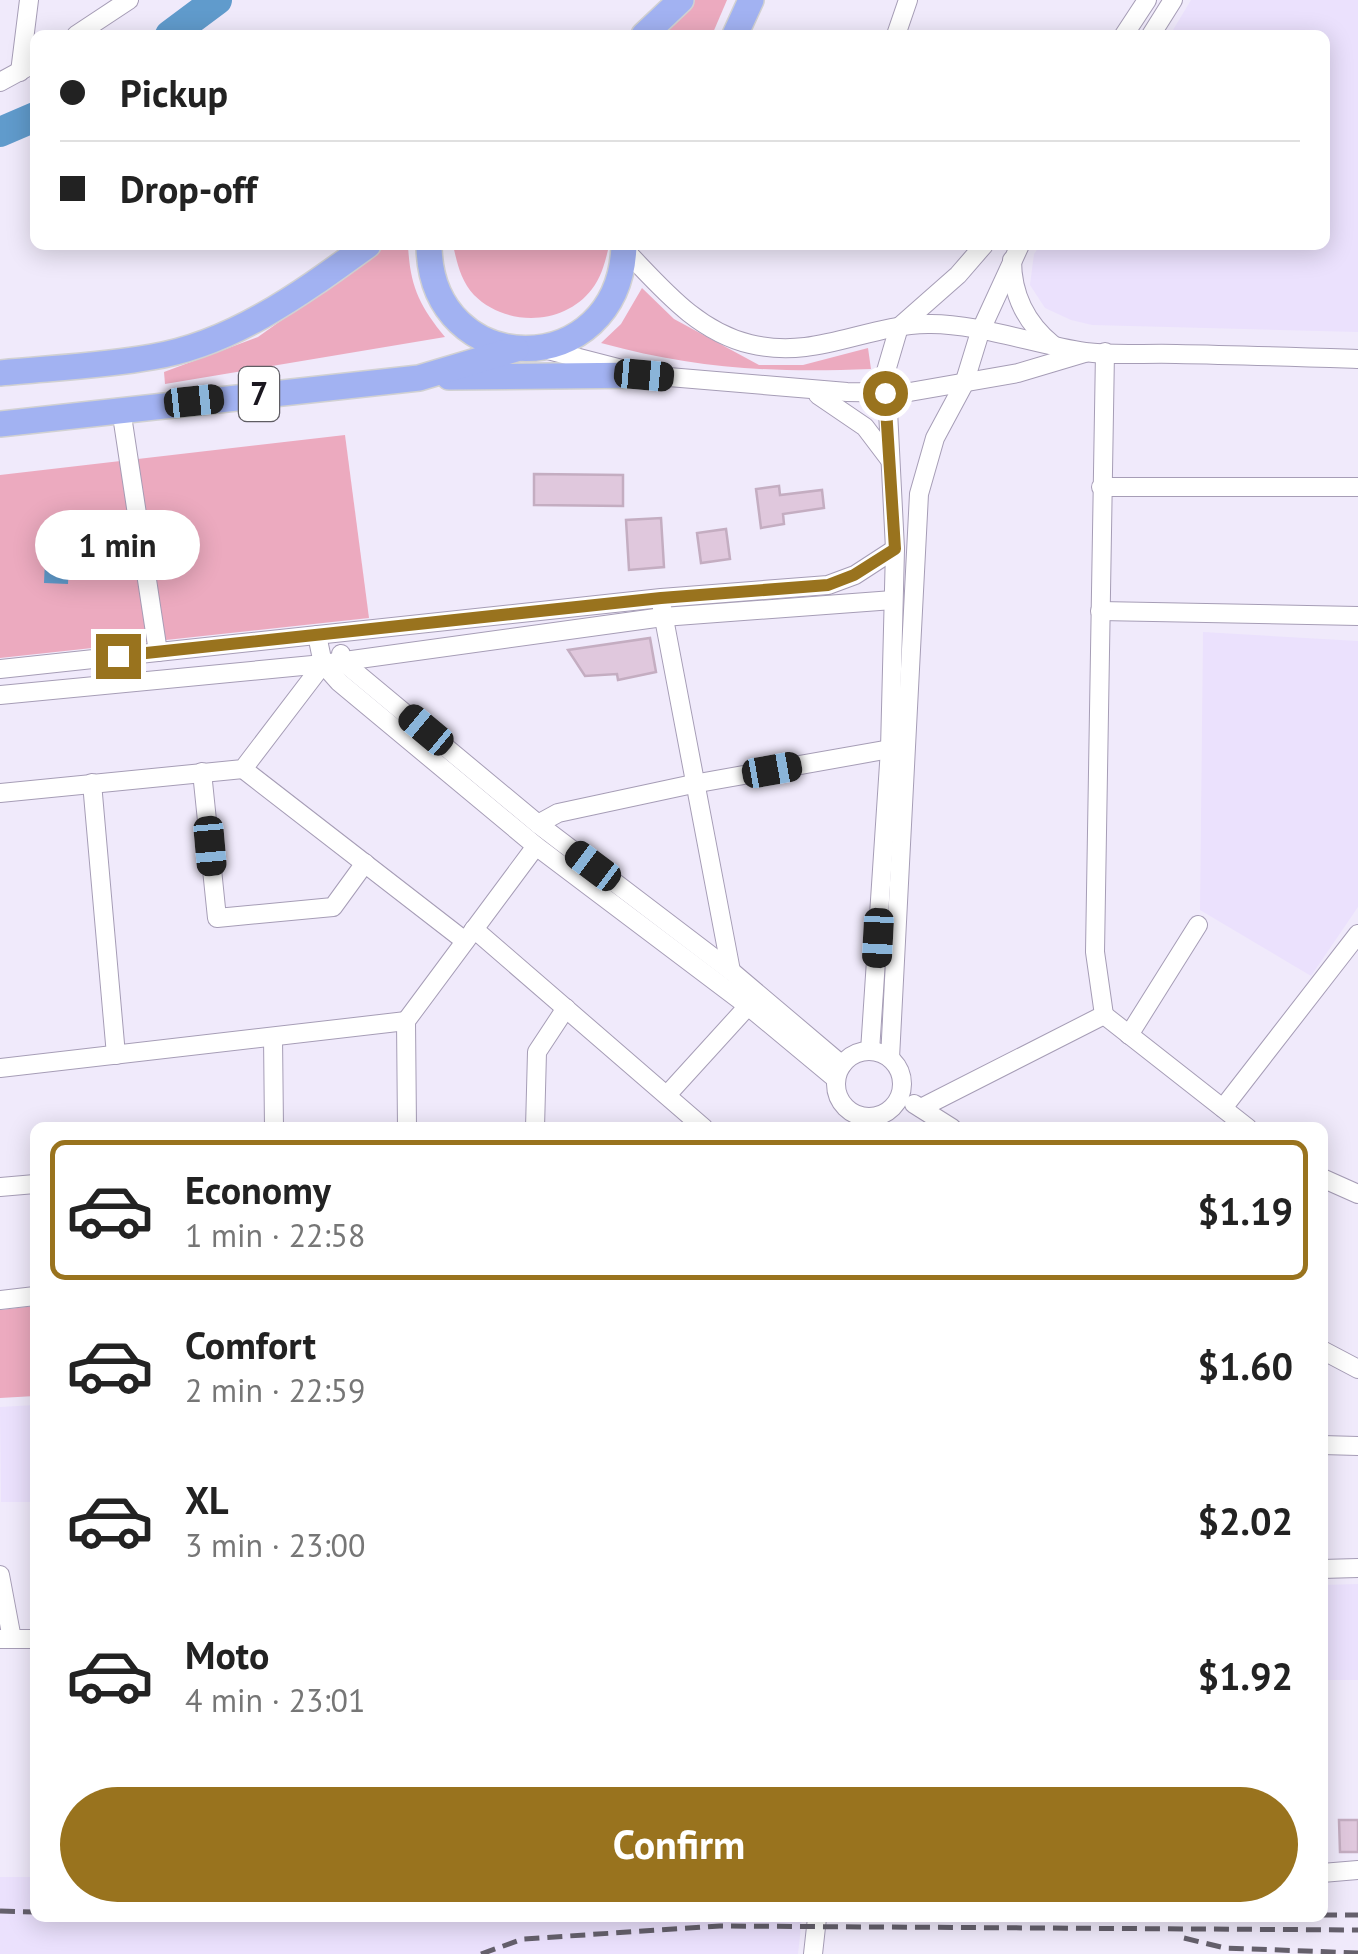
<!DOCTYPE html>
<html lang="en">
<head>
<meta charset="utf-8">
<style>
  :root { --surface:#fff; --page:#f6f6f6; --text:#222; --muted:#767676; --line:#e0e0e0; --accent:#99731e }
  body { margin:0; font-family:"PT Sans",sans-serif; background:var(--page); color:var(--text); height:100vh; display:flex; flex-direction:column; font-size:38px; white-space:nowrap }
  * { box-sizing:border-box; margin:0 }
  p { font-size:32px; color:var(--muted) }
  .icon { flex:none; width:55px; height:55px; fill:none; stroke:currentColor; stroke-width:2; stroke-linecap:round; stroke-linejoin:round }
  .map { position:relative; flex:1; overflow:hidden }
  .sheet { position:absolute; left:30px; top:1122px; width:1298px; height:800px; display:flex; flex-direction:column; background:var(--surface); border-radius:15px; box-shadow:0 5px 25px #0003 }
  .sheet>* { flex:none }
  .top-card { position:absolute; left:30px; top:30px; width:1300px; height:220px; border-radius:15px; box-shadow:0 5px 25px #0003; display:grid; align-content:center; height:220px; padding:0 30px; background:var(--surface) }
  .end { position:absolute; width:45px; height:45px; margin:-22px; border:12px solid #99731e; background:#fff; box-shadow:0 0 0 5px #fff }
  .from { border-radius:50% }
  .bubble { position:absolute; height:70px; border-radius:35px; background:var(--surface); box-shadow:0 5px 25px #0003; font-size:32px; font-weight:700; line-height:70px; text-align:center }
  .car { position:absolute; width:30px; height:60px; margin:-30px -15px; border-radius:12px; box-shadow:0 0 8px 2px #0007; background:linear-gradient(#222 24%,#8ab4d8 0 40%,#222 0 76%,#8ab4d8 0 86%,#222 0) }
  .top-card b { display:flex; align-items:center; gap:35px; height:95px; font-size:38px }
  .top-card b+b { border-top:2px solid var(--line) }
  .top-card i { width:25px; height:25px; background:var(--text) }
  ul { padding:18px 0 0; list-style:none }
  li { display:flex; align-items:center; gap:30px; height:140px; margin:0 20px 15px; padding:0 10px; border:5px solid transparent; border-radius:15px }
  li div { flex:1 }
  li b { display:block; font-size:38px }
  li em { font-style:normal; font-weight:700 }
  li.active { border-color:var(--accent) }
  li>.icon { width:90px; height:90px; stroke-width:1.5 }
  .action { display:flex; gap:20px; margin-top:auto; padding:20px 30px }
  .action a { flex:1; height:115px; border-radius:60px; background:var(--accent); color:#fff; font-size:40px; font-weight:700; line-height:115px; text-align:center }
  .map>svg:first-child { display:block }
  .built { fill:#ebe1fd }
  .green { fill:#ecaabf }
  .water { fill:#609bcc }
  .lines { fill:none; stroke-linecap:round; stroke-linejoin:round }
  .river { stroke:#609bcc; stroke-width:30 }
  .building { fill:#e0c8dd; stroke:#c4adc1; stroke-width:2.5 }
  .minor-casing { stroke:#a69db6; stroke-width:20 }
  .highway-casing { stroke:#d1d1d2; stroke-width:28 }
  .minor { stroke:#fff; stroke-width:18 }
  .highway { stroke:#a2b2f2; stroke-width:25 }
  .rail { stroke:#65606c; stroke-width:5; stroke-dasharray:15 8; stroke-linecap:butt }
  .route { stroke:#99731e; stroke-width:12 }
  .labels { text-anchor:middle; stroke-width:10; stroke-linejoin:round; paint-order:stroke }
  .shield { fill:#fff; stroke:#5f5d63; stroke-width:2.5 }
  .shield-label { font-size:32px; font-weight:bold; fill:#1b1720 }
</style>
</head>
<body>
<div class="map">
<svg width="1358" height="1954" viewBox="0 0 1358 1954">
  <rect width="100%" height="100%" fill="#f0eafb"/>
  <!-- built -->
  <g class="built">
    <polygon points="1191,0 1358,0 1358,332 1092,325 1071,320 1045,308 1030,285 1034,254 1040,245 1325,245 1325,35 1170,35"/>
    <polygon points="1203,632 1358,641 1358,907 1311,976 1200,910"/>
    <polygon points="35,1405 35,1502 1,1502 0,1407"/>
    <polygon points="1358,1584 1358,1680 1323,1680 1322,1585"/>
    <polygon points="0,1877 35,1877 35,1918 802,1918 798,1954 0,1954"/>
  </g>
  <!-- green -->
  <g class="green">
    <polygon points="695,0 727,0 712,35 656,35"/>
    <path d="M387,245H408C410,286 419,305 445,337L165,384L164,372L258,337Z"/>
    <path d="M453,245H609V246C605,262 602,276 592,289C564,326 506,327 474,295C461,281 457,263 453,245Z"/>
    <path d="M642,288L674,319L759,365H803L868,348L871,369C773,373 696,369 601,343L621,324Z"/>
    <polygon points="345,435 369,618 0,658 0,475"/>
    <polygon points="35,1306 35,1396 0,1398 0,1310"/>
  </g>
  <!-- water -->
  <polygon class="water" points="46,536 70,537 68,584 44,583"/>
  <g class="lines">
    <!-- river -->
    <g class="river">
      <polyline points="170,35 217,0"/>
      <polyline points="0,132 35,117"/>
    </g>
  </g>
  <!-- building -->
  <g class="building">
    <polygon points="534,474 623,475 623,506 534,505"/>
    <polygon points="779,486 780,495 822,490 824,508 783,514 784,524 761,528 756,489"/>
    <polygon points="661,518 664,567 629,570 626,520"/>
    <polygon points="726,529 730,559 701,563 697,533"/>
    <polygon points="650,638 656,672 618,680 617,674 585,676 568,650"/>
    <polygon points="1339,1820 1358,1820 1358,1852 1340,1852"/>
  </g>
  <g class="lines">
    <defs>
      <g id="minor">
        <polyline points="76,35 129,0"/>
        <polyline points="896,35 908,0"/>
        <polyline points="1124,35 1147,0"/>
        <polyline points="1151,35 1173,0"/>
        <polyline points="20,72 29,0"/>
        <polyline points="0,82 35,63"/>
        <path d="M624,249C661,287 696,331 750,344C816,360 865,325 928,324C976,323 1037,345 1085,352C1114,356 1146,353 1176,354C1237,355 1297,357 1358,359"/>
        <path d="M1012,260C1012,295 1026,323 1053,345"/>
        <polyline points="544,349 645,375 847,392 904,393 1018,373 1085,353"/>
        <polyline points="818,395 865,427 890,460"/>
        <polyline points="121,409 158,652"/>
        <polyline points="1101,487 1358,487"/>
        <polyline points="662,608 731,971"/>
        <polyline points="1100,611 1358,616"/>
        <polyline points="317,635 323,664 339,682 536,846 748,1006 836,1079"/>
        <polyline points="341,654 342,661 538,824 731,971 842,1065"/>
        <polyline points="0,669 661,598 828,585 855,575 895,549"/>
        <polyline points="0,695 323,664 663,617 893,600"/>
        <polyline points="243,769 465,941"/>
        <polyline points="202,772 217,918 333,907 365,863"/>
        <polyline points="92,783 116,1055"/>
        <polyline points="0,793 243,769 323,664"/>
        <polyline points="538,824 558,813 693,784 890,749"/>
        <polyline points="474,929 704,1128"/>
        <polyline points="1104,1015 1095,952 1105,352"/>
        <polyline points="1129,1035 1198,925"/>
        <polyline points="273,1037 274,1128"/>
        <polyline points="870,1051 890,749 895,549 886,371 899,327 958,275 984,245"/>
        <circle cx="869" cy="1084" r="33"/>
        <polyline points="890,1058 919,494 935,438 964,384 980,332 1020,245"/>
        <polyline points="0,1068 406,1021"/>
        <polyline points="667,1095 748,1006"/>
        <polyline points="914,1104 952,1128"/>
        <polyline points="921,1108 1104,1015 1248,1128"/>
        <polyline points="1223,1108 1358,934"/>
        <polyline points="407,1128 406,1021 536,846"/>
        <polyline points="535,1128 537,1052 566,1008"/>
        <polyline points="1322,1178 1358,1194"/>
        <polyline points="0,1187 35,1184"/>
        <polyline points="0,1300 35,1296"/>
        <polyline points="1322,1350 1358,1369"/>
        <polyline points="1322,1445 1358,1446"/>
        <polyline points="1322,1569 1358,1568"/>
        <polyline points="0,1575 12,1639"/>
        <polyline points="0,1639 35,1639"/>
        <polyline points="1322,1873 1358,1870"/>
        <polyline points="813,1954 817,1918"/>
      </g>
      <g id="highway">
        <polyline points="644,35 681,0"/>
        <polyline points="735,35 751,0"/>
        <path d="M429,245C430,382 620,384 624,245"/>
        <path d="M0,373C50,368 102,366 152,357C233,344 303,292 368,245"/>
        <polyline points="449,377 645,375"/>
        <polyline points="0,424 419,378 516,349"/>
      </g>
    </defs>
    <!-- minor casing -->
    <use href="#minor" class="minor-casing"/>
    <!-- highway casing -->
    <use href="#highway" class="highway-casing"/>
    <!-- minor -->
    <use href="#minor" class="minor"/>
    <!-- highway -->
    <use href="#highway" class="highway"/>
    <!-- rail -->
    <g class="rail">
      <polyline points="0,1911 35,1912"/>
      <polyline points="1322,1915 1358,1915"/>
      <polyline points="310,1918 640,1918"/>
      <polyline points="1184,1938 1225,1948 1358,1953"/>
      <polyline points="481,1954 523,1939 720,1926 1358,1930"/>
    </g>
  </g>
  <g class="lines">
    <!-- route -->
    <polyline class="route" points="118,656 661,598 828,585 854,575 895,549 885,393"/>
  </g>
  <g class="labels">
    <!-- shield labels -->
    <rect class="shield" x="239" y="367" width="40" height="54" rx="8"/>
    <g class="shield-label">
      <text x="259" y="405">7</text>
    </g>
  </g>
</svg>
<i class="end from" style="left:885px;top:393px"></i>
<i class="end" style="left:118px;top:656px"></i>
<div class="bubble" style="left:35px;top:510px;width:165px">1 min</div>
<i class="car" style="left:644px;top:375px;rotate:95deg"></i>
<i class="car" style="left:194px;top:401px;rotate:84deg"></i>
<i class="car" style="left:426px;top:730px;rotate:310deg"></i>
<i class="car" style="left:772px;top:770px;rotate:80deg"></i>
<i class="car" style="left:210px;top:846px;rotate:175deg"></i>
<i class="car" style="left:593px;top:866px;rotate:307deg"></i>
<i class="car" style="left:878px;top:938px;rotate:183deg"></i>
<div class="top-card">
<b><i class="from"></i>Pickup</b>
<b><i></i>Drop-off</b>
</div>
<section class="sheet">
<ul>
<li class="active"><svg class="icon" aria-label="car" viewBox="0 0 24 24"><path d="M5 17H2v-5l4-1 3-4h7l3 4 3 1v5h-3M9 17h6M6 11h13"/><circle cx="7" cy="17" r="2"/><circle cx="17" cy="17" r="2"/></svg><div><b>Economy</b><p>1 min · 22:58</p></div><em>$1.19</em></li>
<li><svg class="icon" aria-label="car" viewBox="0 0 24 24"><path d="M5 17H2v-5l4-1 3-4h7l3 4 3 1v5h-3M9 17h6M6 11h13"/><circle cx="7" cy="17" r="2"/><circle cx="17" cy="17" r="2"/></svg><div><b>Comfort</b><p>2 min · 22:59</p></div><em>$1.60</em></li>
<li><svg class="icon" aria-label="car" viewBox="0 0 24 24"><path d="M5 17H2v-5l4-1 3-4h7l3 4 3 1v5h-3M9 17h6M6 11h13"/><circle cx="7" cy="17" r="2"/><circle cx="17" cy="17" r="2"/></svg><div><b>XL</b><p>3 min · 23:00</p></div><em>$2.02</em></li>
<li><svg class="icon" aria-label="car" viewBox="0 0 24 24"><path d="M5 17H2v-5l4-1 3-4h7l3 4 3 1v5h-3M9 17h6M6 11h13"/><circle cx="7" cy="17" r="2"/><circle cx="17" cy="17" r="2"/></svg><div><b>Moto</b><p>4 min · 23:01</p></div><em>$1.92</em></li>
</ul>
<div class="action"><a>Confirm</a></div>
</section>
</div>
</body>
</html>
